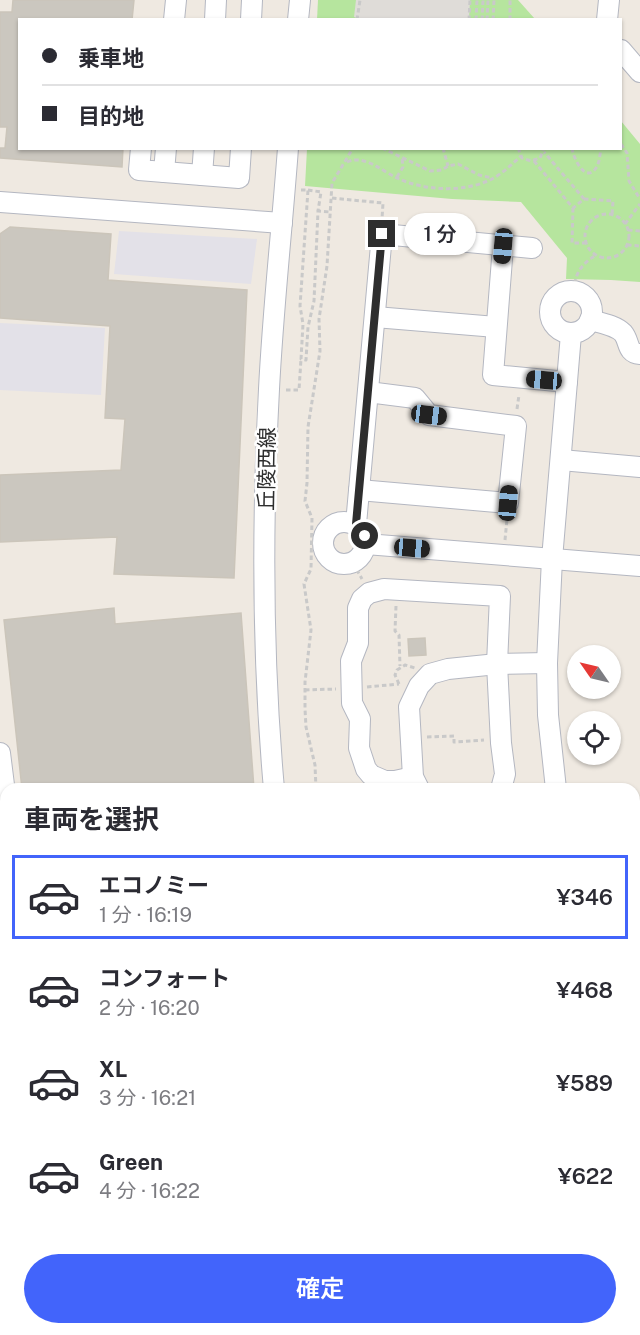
<!DOCTYPE html>
<html lang="ja">
<head>
<meta charset="utf-8">
<style>
  :root { --surface:#fff; --page:#f7f7f7; --text:#2b2b33; --muted:#7c7c81; --line:#e1e1e2; --accent:#4264fb }
  body { margin:0; font-family:"Public Sans","Noto Sans JP",sans-serif; background:var(--page); color:var(--text); height:100vh; display:flex; flex-direction:column; font-size:22px; white-space:nowrap }
  * { box-sizing:border-box; margin:0 }
  p { font-size:20px; color:var(--muted) }
  .icon { flex:none; width:33px; height:33px; fill:none; stroke:currentColor; stroke-width:2; stroke-linecap:round; stroke-linejoin:round }
  .map { position:relative; flex:1; overflow:hidden }
  .drawer { position:absolute; left:0px; top:783px; width:640px; height:552px; display:flex; flex-direction:column; background:var(--surface); border-radius:18px 18px 0 0; box-shadow:0 2px 4px #0004 }
  .drawer>* { flex:none }
  .guide { position:absolute; left:18px; top:18px; width:604px; height:132px; border-radius:0px; box-shadow:0 2px 4px #0004; display:grid; align-content:center; height:132px; padding:0 24px; background:var(--surface) }
  .needle { width:39px; rotate:304deg }
  .buttons { position:absolute; left:567px; top:645px; display:grid; gap:12px }
  .buttons a { display:grid; place-items:center; width:54px; height:54px; border-radius:50%; background:var(--surface); box-shadow:0 2px 4px #0004; font-size:30px }
  .end { position:absolute; width:27px; height:27px; margin:-14px; border:8px solid #2e2e2e; background:#fff; box-shadow:0 0 0 3px #fff }
  .from { border-radius:50% }
  .bubble { position:absolute; height:42px; border-radius:21px; background:var(--surface); box-shadow:0 2px 4px #0004; font-size:20px; font-weight:600; line-height:42px; text-align:center }
  .car { position:absolute; width:18px; height:36px; margin:-18px -9px; border-radius:8px; box-shadow:0 0 4px 2px #0007; background:linear-gradient(#222 24%,#8ab4d8 0 40%,#222 0 76%,#8ab4d8 0 86%,#222 0) }
  .guide b { display:flex; align-items:center; gap:21px; height:57px; font-size:22px }
  .guide b+b { border-top:2px solid var(--line) }
  .guide i { width:15px; height:15px; background:var(--text) }
  ul { padding:0; list-style:none }
  li { display:flex; align-items:center; gap:18px; height:84px; margin:0 12px 9px; padding:0 12px; border:3px solid transparent; border-radius:0px }
  li div { flex:1 }
  li b { display:block; font-size:22px }
  li em { font-style:normal; font-weight:600 }
  li.current { border-color:var(--accent) }
  li>.icon { width:54px; height:54px; stroke-width:1.5 }
  h2 { padding:0 24px; font-size:27px; line-height:72px }
  .cta { display:flex; gap:12px; margin-top:auto; padding:12px 24px }
  .cta a { flex:1; height:69px; border-radius:36px; background:var(--accent); color:#fff; font-size:24px; font-weight:600; line-height:69px; text-align:center }
  .map>svg:first-child { display:block }
  .industrial { fill:#e3e1e8 }
  .green { fill:#b6e59e }
  .plaza { fill:#dfdcd8 }
  .building { fill:#cbc7bf; stroke:#cbc5ba; stroke-width:1.5 }
  .lines { fill:none; stroke-linecap:round; stroke-linejoin:round }
  .minor-casing { stroke:#b4b7c1; stroke-width:22 }
  .highway-casing { stroke:#c9c9c9; stroke-width:29 }
  .path { stroke:#c9c9c9; stroke-width:3; stroke-dasharray:4.5 3; stroke-linecap:butt }
  .minor { stroke:#fff; stroke-width:20 }
  .highway { stroke:#ffa35c; stroke-width:27 }
  .route { stroke:#2e2e2e; stroke-width:8 }
  .labels { text-anchor:middle; stroke-width:5; stroke-linejoin:round; paint-order:stroke }
  .street-label { font-size:21px; fill:#2e2e2e; stroke:#fff }
</style>
</head>
<body>
<div class="map">
<svg width="640" height="1335" viewBox="0 0 640 1335">
  <rect width="100%" height="100%" fill="#efe9e1"/>
  <!-- industrial -->
  <g class="industrial">
    <polygon points="119,231 257,239 251,284 114,274"/>
    <polygon points="0,323 105,328 101,395 0,390"/>
  </g>
  <!-- green -->
  <g class="green">
    <polygon points="318,0 518,0 535,19 317,20"/>
    <polygon points="621,121 640,144 640,282 611,280 566,279 567,258 521,202 452,199 305,186 307,149 621,148"/>
    <polygon points="6,927 6,1329 106,1329 105,1335 0,1335 0,928"/>
  </g>
  <!-- plaza -->
  <polygon class="plaza" points="356,0 470,0 469,19 359,19 354,17"/>
  <!-- building -->
  <g class="building">
    <polygon points="13,0 134,0 132,20 20,20 20,148 123,148 122,167 0,158 0,148 5,148 7,127 0,127 0,12 12,12"/>
    <polygon points="10,227 111,234 108,280 247,290 234,578 114,574 117,537 0,542 0,475 121,470 125,419 105,418 110,326 0,318 0,234"/>
    <polygon points="114,608 115,624 241,613 254,789 22,789 4,620"/>
    <polygon points="425,638 426,655 409,656 408,639"/>
  </g>
  <g class="lines">
    <defs>
      <g id="minor">
        <polyline points="174,20 176,0"/>
        <polyline points="215,20 216,0"/>
        <polyline points="251,20 252,0"/>
        <polyline points="298,20 300,0"/>
        <polyline points="607,20 609,0"/>
        <polyline points="621,50 640,72"/>
        <polyline points="141,148 139,170 239,178 241,148"/>
        <polyline points="164,172 166,148"/>
        <polyline points="202,175 204,148"/>
        <polyline points="0,202 282,223"/>
        <polyline points="503,246 493,375 567,382"/>
        <circle cx="571" cy="312" r="21"/>
        <polyline points="375,317 496,327"/>
        <path d="M590,320C601,323 615,325 623,333C630,341 626,353 640,354"/>
        <polyline points="561,460 640,467"/>
        <polyline points="359,490 508,503 516,426 429,415 415,398 368,392"/>
        <circle cx="344" cy="543" r="21"/>
        <polyline points="356,524 382,234 532,248"/>
        <polyline points="366,544 640,566"/>
        <polyline points="0,753 6,801"/>
        <polyline points="413,777 395,781 385,781 371,775 366,769 359,748 360,719 352,703 351,661 358,643 358,608 362,599 369,593 384,589 500,596 497,664 501,743 505,774 501,789"/>
        <path d="M274,789C262,656 262,522 269,389C273,309 282,229 288,148"/>
        <polyline points="419,789 413,777 409,707 419,686 430,674 448,669 497,664 547,663"/>
        <polyline points="556,789 548,715 547,663 552,559 571,334"/>
        <polyline points="634,827 640,826"/>
        <polyline points="634,1049 640,1048"/>
        <polyline points="634,1114 640,1113"/>
        <polyline points="0,1135 6,1134"/>
        <polyline points="634,1178 640,1177"/>
        <polyline points="0,1222 6,1223"/>
        <polyline points="634,1302 639,1335"/>
        <polyline points="353,1329 354,1335"/>
        <polyline points="451,1329 452,1335"/>
        <polyline points="541,1329 542,1335"/>
      </g>
      <g id="highway">
        <polyline points="0,1024 6,1067"/>
        <polyline points="32,1329 33,1335"/>
      </g>
    </defs>
    <!-- minor casing -->
    <use href="#minor" class="minor-casing"/>
    <!-- highway casing -->
    <use href="#highway" class="highway-casing"/>
    <!-- path -->
    <g class="path">
      <polyline points="357,20 360,0"/>
      <polyline points="469,20 470,0"/>
      <polyline points="476,20 477,0"/>
      <polyline points="482,20 483,0"/>
      <polyline points="487,20 488,0"/>
      <polyline points="493,20 494,0"/>
      <polyline points="510,20 510,0"/>
      <polyline points="621,144 627,153 629,181 640,199"/>
      <polyline points="382,148 430,171 442,170 448,166 458,164 479,175 492,178"/>
      <polyline points="443,148 448,166"/>
      <polyline points="518,148 522,158 531,161 540,158 544,148"/>
      <path d="M572,148C573,157 585,184 596,168C600,163 599,154 602,148"/>
      <polyline points="534,161 573,208 584,199 544,152"/>
      <path d="M347,162C364,154 382,171 397,178C425,191 464,193 492,179C503,173 512,164 521,156"/>
      <polyline points="397,177 403,167 402,157"/>
      <polyline points="301,190 308,190 300,306 303,324 301,359 306,360 308,327 314,301 318,211 330,212"/>
      <polyline points="308,190 321,192 318,211"/>
      <polyline points="332,198 383,203 382,219"/>
      <polyline points="584,199 613,201 612,215"/>
      <polyline points="573,208 572,243 586,243"/>
      <circle cx="607" cy="236" r="22"/>
      <polyline points="625,224 640,204"/>
      <polyline points="628,230 640,231"/>
      <polyline points="627,245 640,246"/>
      <path d="M576,291C572,275 583,263 596,255"/>
      <polyline points="286,390 299,390 301,359"/>
      <polyline points="517,409 519,395"/>
      <polyline points="505,540 507,519"/>
      <polyline points="311,543 323,544"/>
      <polyline points="353,563 362,579"/>
      <polyline points="396,606 395,631 399,635 400,666"/>
      <polyline points="399,684 395,675 397,670 405,665 415,668"/>
      <polyline points="367,687 399,684"/>
      <polyline points="305,690 336,689"/>
      <polyline points="427,737 454,736 454,742 484,740"/>
      <polyline points="316,789 315,765 306,727 305,709 305,682 311,630 304,584 311,569 312,518 305,501 307,483 308,427 320,351 319,319 327,266 332,183 353,148"/>
      <polyline points="401,1329 401,1335"/>
    </g>
    <!-- minor -->
    <use href="#minor" class="minor"/>
    <!-- highway -->
    <use href="#highway" class="highway"/>
  </g>
  <g class="lines">
    <!-- route -->
    <polyline class="route" points="365,536 356,524 382,234"/>
  </g>
  <g class="labels">
    <!-- street labels -->
    <g class="street-label">
      <text transform="translate(267 469) rotate(-89)" y="7">丘陵西線</text>
    </g>
  </g>
</svg>
<div class="buttons">
<a><svg class="needle" viewBox="-14 -14 28 28"><path d="M0-13l5 13h-10z" fill="#e53935"/><path d="M0 13l5-13h-10z" fill="#7c7c81"/></svg></a>
<a><svg class="icon" aria-label="locate" viewBox="0 0 24 24"><circle cx="12" cy="12" r="6"/><path d="M12 2v4M12 18v4M2 12h4M18 12h4"/></svg></a>
</div>
<i class="end from" style="left:365px;top:536px"></i>
<i class="end" style="left:382px;top:234px"></i>
<div class="bubble" style="left:404px;top:213px;width:72px">1 分</div>
<i class="car" style="left:503px;top:246px;rotate:185deg"></i>
<i class="car" style="left:544px;top:380px;rotate:275deg"></i>
<i class="car" style="left:429px;top:415px;rotate:97deg"></i>
<i class="car" style="left:508px;top:503px;rotate:5deg"></i>
<i class="car" style="left:412px;top:548px;rotate:95deg"></i>
<div class="guide">
<b><i class="from"></i>乗車地</b>
<b><i></i>目的地</b>
</div>
<section class="drawer">
<h2>車両を選択</h2>
<ul>
<li class="current"><svg class="icon" aria-label="car" viewBox="0 0 24 24"><path d="M5 17H2v-5l4-1 3-4h7l3 4 3 1v5h-3M9 17h6M6 11h13"/><circle cx="7" cy="17" r="2"/><circle cx="17" cy="17" r="2"/></svg><div><b>エコノミー</b><p>1 分 · 16:19</p></div><em>¥346</em></li>
<li><svg class="icon" aria-label="car" viewBox="0 0 24 24"><path d="M5 17H2v-5l4-1 3-4h7l3 4 3 1v5h-3M9 17h6M6 11h13"/><circle cx="7" cy="17" r="2"/><circle cx="17" cy="17" r="2"/></svg><div><b>コンフォート</b><p>2 分 · 16:20</p></div><em>¥468</em></li>
<li><svg class="icon" aria-label="car" viewBox="0 0 24 24"><path d="M5 17H2v-5l4-1 3-4h7l3 4 3 1v5h-3M9 17h6M6 11h13"/><circle cx="7" cy="17" r="2"/><circle cx="17" cy="17" r="2"/></svg><div><b>XL</b><p>3 分 · 16:21</p></div><em>¥589</em></li>
<li><svg class="icon" aria-label="car" viewBox="0 0 24 24"><path d="M5 17H2v-5l4-1 3-4h7l3 4 3 1v5h-3M9 17h6M6 11h13"/><circle cx="7" cy="17" r="2"/><circle cx="17" cy="17" r="2"/></svg><div><b>Green</b><p>4 分 · 16:22</p></div><em>¥622</em></li>
</ul>
<div class="cta"><a>確定</a></div>
</section>
</div>
</body>
</html>
